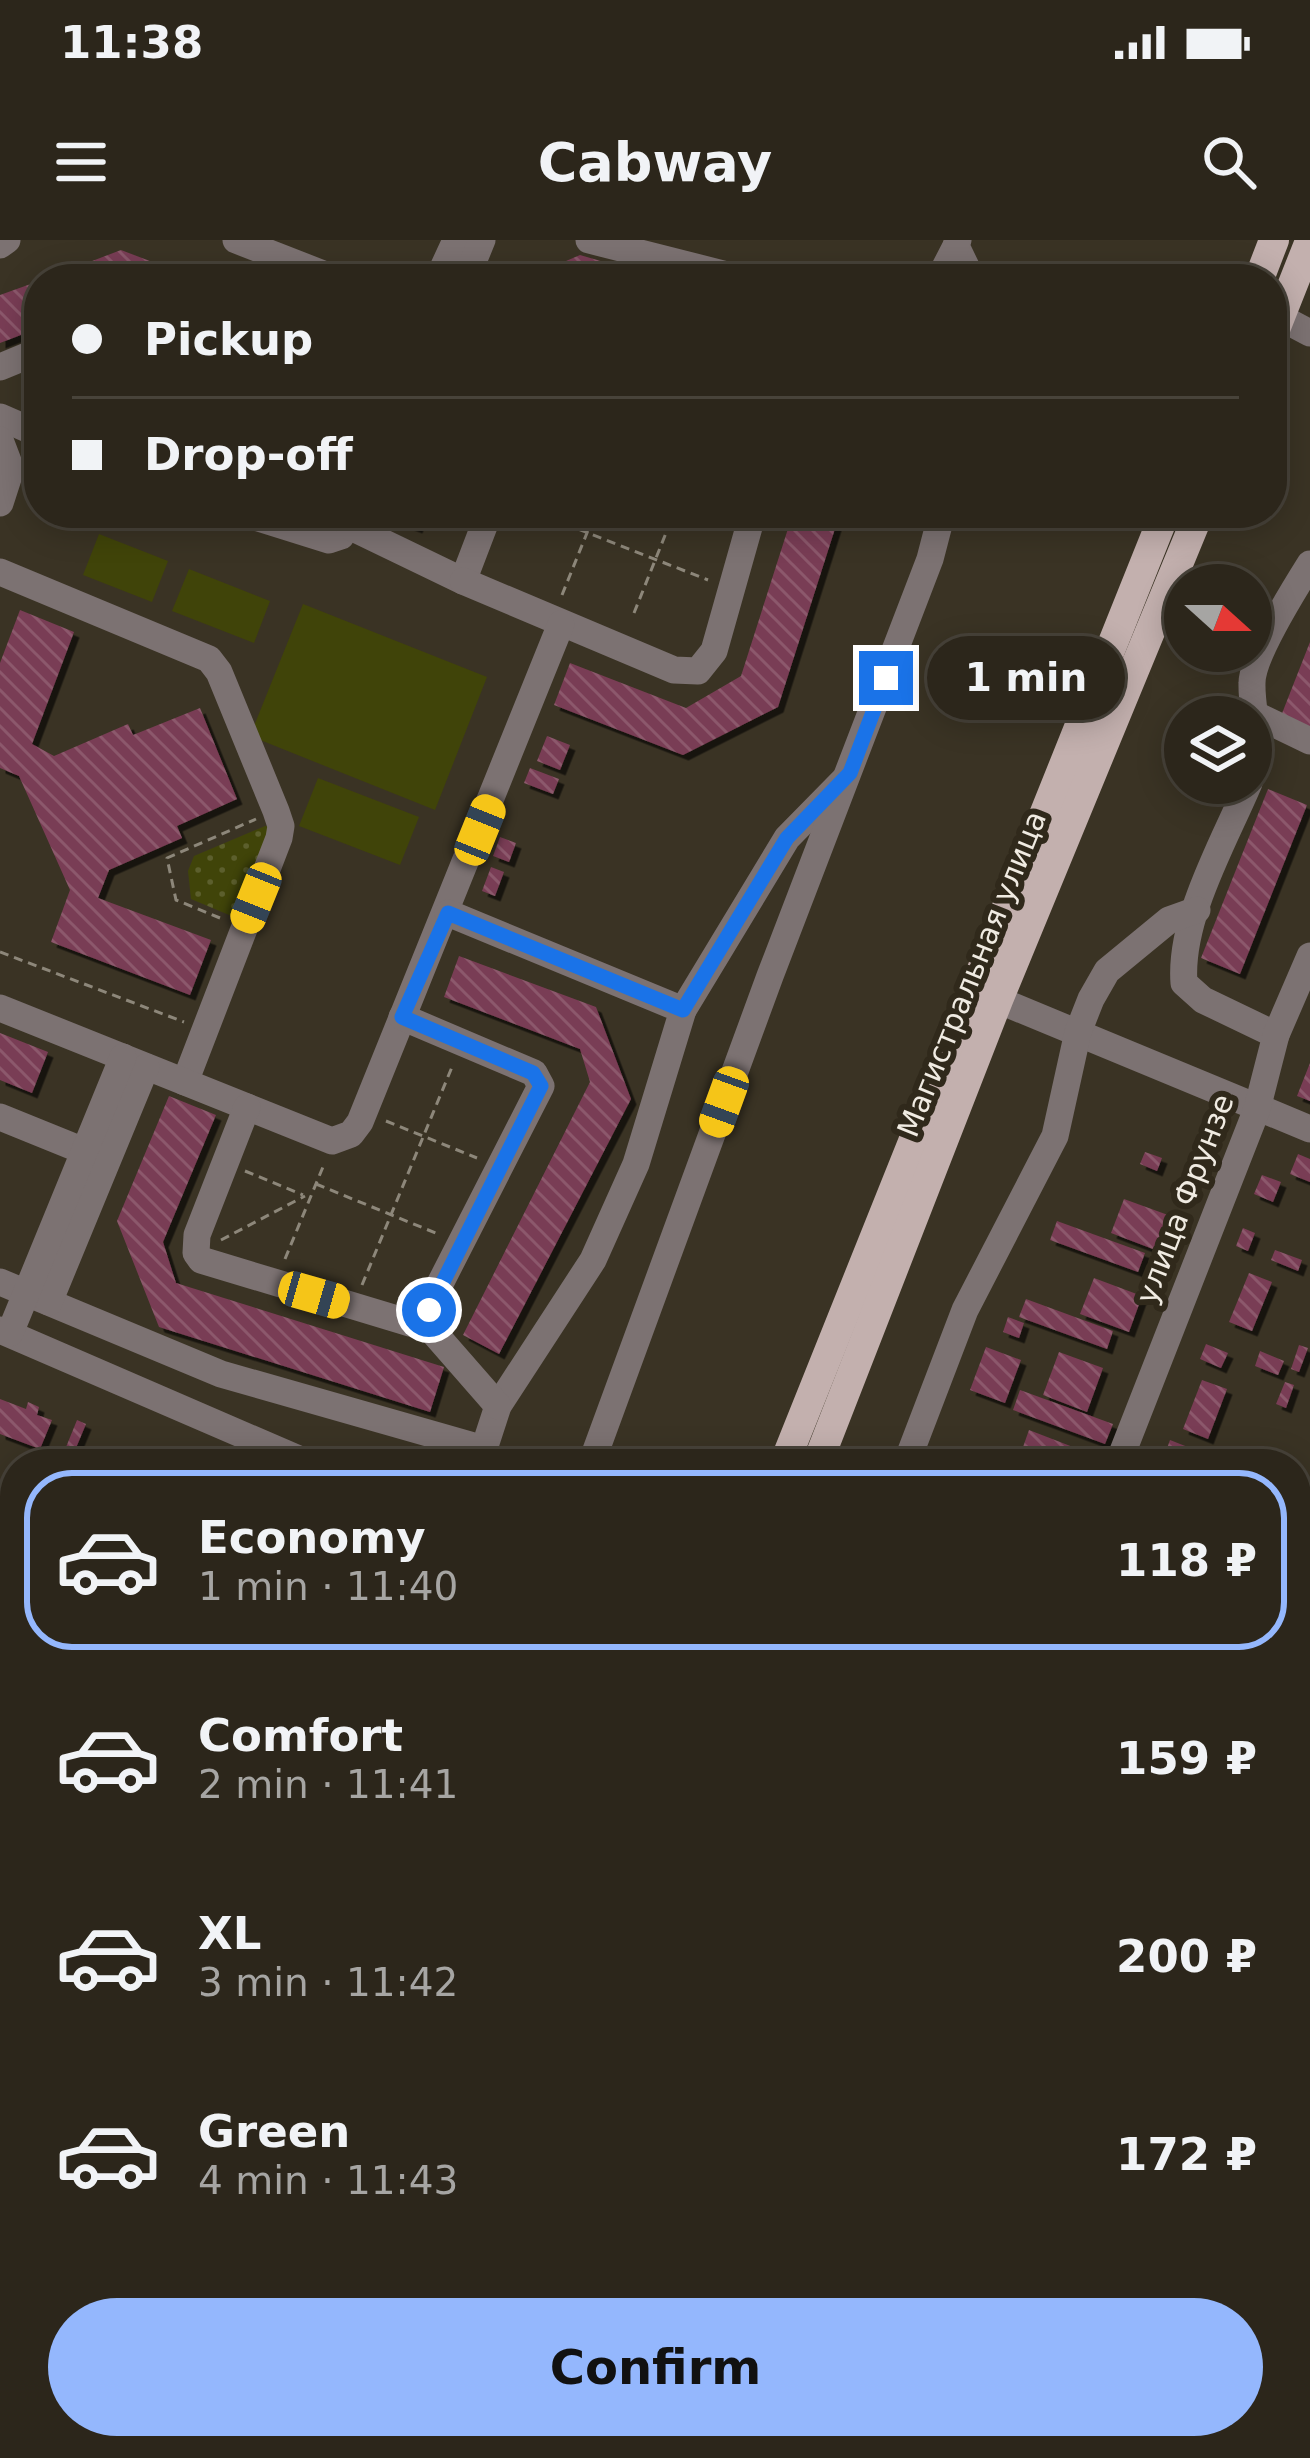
<!DOCTYPE html>
<html lang="en">
<head>
<meta charset="utf-8">
<style>
  :root { --surface:#2c261b; --page:#383228; --text:#f1f3f6; --muted:#a6a5a3; --line:#48433a; --accent:#94b7fd }
  body { margin:0; font-family:"DejaVu Sans",sans-serif; background:var(--page); color:var(--text); height:100vh; display:flex; flex-direction:column; font-size:45px; white-space:nowrap }
  * { box-sizing:border-box; margin:0 }
  p { font-size:39px; color:var(--muted) }
  .icon { flex:none; width:66px; height:66px; fill:none; stroke:currentColor; stroke-width:2; stroke-linecap:round; stroke-linejoin:round }
  .map { position:relative; flex:1; overflow:hidden }
  .panel { position:absolute; left:0px; top:1209px; width:1311px; height:1011px; display:flex; flex-direction:column; background:var(--surface); border-radius:48px 48px 0 0; box-shadow:0 6px 30px #0003,0 0 0 3px var(--line) }
  .panel>* { flex:none }
  .guide { position:absolute; left:24px; top:24px; width:1263px; height:264px; border-radius:48px; box-shadow:0 6px 30px #0003,0 0 0 3px var(--line); display:grid; align-content:center; height:264px; padding:0 48px; background:var(--surface) }
  .needle { width:78px; rotate:111deg }
  .tools { position:absolute; left:1164px; top:324px; display:grid; gap:24px }
  .tools a { display:grid; place-items:center; width:108px; height:108px; border-radius:50%; background:var(--surface); box-shadow:0 6px 30px #0003,0 0 0 3px var(--line); font-size:60px }
  .end { position:absolute; width:54px; height:54px; margin:-27px; border:15px solid #1a73e8; background:#fff; box-shadow:0 0 0 6px #fff }
  .from { border-radius:50% }
  .bubble { position:absolute; height:84px; border-radius:42px; background:var(--surface); box-shadow:0 6px 30px #0003,0 0 0 3px var(--line); font-size:39px; font-weight:700; line-height:84px; text-align:center }
  .car { position:absolute; width:36px; height:72px; margin:-36px -18px; border-radius:15px; box-shadow:0 0 9px 3px #0007; background:linear-gradient(#f5c518 24%,#345 0 40%,#f5c518 0 76%,#345 0 86%,#f5c518 0) }
  .guide b { display:flex; align-items:center; gap:42px; height:114px; font-size:45px }
  .guide b+b { border-top:3px solid var(--line) }
  .guide i { width:30px; height:30px; background:var(--text) }
  ul { padding:21px 0 0; list-style:none }
  li { display:flex; align-items:center; gap:36px; height:180px; margin:0 24px 18px; padding:0 24px; border:6px solid transparent; border-radius:48px }
  li div { flex:1 }
  li b { display:block; font-size:45px }
  li em { font-style:normal; font-weight:700 }
  li.on { border-color:var(--accent) }
  li>.icon { width:108px; height:108px; stroke-width:1.5 }
  .button { display:flex; gap:24px; margin-top:auto; padding:24px 48px }
  .button a { flex:1; height:138px; border-radius:72px; background:var(--accent); color:#111; font-size:48px; font-weight:700; line-height:138px; text-align:center }
  .status { display:flex; justify-content:space-between; align-items:center; height:84px; padding:0 60px; background:var(--surface); direction:ltr }
  .status svg { height:33px; fill:currentColor }
  header { display:flex; justify-content:space-between; align-items:center; height:156px; padding:0 48px; background:var(--surface); font-size:54px; font-weight:700 }
  .map>svg:first-child { display:block }
  .grass { fill:url(#grass-dots) }
  .garden { fill:#404409 }
  .building { fill:url(#building-back-hatch); filter:url(#shadow) }
  .lines { fill:none; stroke-linecap:round; stroke-linejoin:round }
  .path { stroke:#8d877a; stroke-width:3; stroke-dasharray:9 6; stroke-linecap:butt }
  .minor { stroke:#7c7272; stroke-width:27 }
  .major { stroke:#c3b0ae; stroke-width:30 }
  .route { stroke:#1a73e8; stroke-width:15 }
  .labels { text-anchor:middle; stroke-width:12; stroke-linejoin:round; paint-order:stroke }
  .street-label { font-size:30px; fill:#f0ebe2; stroke:#30291b }
</style>
</head>
<body>
<div class="status"><b>11:38</b><svg viewBox="0 0 49 12"><path d="M0 12V9h3v3zM5 12V6h3v6zM10 12V3h3v9zM15 12V0h3v12zM26 1h20v11H26zM47 4h2v5h-2z"/></svg></div>
<header><svg class="icon" aria-label="menu" viewBox="0 0 24 24"><path d="M4 6h16M4 12h16M4 18h16"/></svg>Cabway<svg class="icon" aria-label="search" viewBox="0 0 24 24"><circle cx="10" cy="10" r="6"/><path d="M15 15l6 6"/></svg></header>
<div class="map">
<svg width="1310" height="2218" viewBox="0 0 1310 2218">
  <defs>
    <pattern id="grass-dots" width="8" height="8" patternUnits="userSpaceOnUse" patternTransform="scale(3)"><rect width="8" height="8" fill="#404409"/><path d="M2 2h.1M6 6h.1" fill="none" stroke="#5c5f2d" stroke-width="1.8" stroke-linecap="round"/></pattern>
    <pattern id="building-back-hatch" width="6" height="6" patternUnits="userSpaceOnUse" patternTransform="scale(3)"><rect width="6" height="6" fill="#793d54"/><path d="M-1 5l2 2M0 0l6 6M5-1l2 2" fill="none" stroke="#8c596c"/></pattern>
    <filter id="shadow"><feDropShadow dx="5.5" dy="5.5" stdDeviation="0" flood-color="#0009"/></filter>
  </defs>
  <rect width="100%" height="100%" fill="#3a3324"/>
  <!-- grass -->
  <polygon class="grass" points="265,586 271,587 241,680 191,659 188,631 194,616"/>
  <!-- garden -->
  <g class="garden">
    <polygon points="99,294 168,321 152,362 83,335"/>
    <polygon points="189,329 270,361 254,403 172,371"/>
    <polygon points="303,364 487,437 435,570 250,496"/>
    <polygon points="318,538 419,577 400,625 299,586"/>
  </g>
  <!-- building -->
  <g class="building">
    <polygon points="121,10 197,39 45,39"/>
    <polygon points="580,15 659,38 659,39 524,39"/>
    <polygon points="39,41 39,88 0,103 0,55"/>
    <polygon points="402,273 422,273 417,288 398,281"/>
    <polygon points="793,273 840,273 778,467 683,515 554,465 570,423 686,468 741,436"/>
    <polygon points="20,370 74,392 32,504 54,516 128,484 133,495 200,468 237,559 177,586 182,598 109,630 98,658 211,700 190,755 51,702 70,650 19,536 0,528 0,423"/>
    <polygon points="1310,402 1310,487 1281,476"/>
    <polygon points="547,496 570,505 560,530 537,521"/>
    <polygon points="530,528 559,539 553,554 524,543"/>
    <polygon points="1268,549 1307,565 1240,734 1201,718"/>
    <polygon points="500,597 516,603 509,622 493,616"/>
    <polygon points="491,627 504,632 495,656 482,651"/>
    <polygon points="459,716 596,767 631,859 499,1114 463,1095 590,842 580,809 444,757"/>
    <polygon points="0,793 48,812 32,853 0,840"/>
    <polygon points="1310,823 1310,861 1297,856"/>
    <polygon points="169,856 216,875 163,1002 176,1043 444,1127 430,1172 159,1087 117,981"/>
    <polygon points="1145,912 1162,918 1157,931 1140,924"/>
    <polygon points="1298,914 1310,919 1310,942 1290,934"/>
    <polygon points="1262,935 1281,942 1273,962 1254,954"/>
    <polygon points="1124,959 1179,979 1166,1014 1111,993"/>
    <polygon points="1057,981 1145,1013 1138,1032 1050,1000"/>
    <polygon points="1243,988 1255,993 1248,1011 1236,1006"/>
    <polygon points="1275,1010 1302,1020 1298,1031 1271,1020"/>
    <polygon points="1249,1033 1272,1042 1252,1091 1229,1082"/>
    <polygon points="1094,1038 1142,1056 1129,1092 1080,1074"/>
    <polygon points="1026,1059 1113,1091 1107,1109 1019,1077"/>
    <polygon points="1008,1077 1024,1083 1019,1098 1003,1092"/>
    <polygon points="1206,1104 1228,1113 1221,1128 1200,1119"/>
    <polygon points="1299,1105 1308,1108 1299,1132 1291,1129"/>
    <polygon points="986,1107 1021,1120 1005,1163 970,1150"/>
    <polygon points="1260,1111 1284,1121 1278,1135 1255,1126"/>
    <polygon points="1059,1112 1103,1128 1087,1172 1043,1155"/>
    <polygon points="1202,1140 1227,1149 1208,1199 1183,1189"/>
    <polygon points="1285,1142 1294,1145 1286,1168 1276,1164"/>
    <polygon points="1020,1150 1113,1184 1105,1204 1013,1170"/>
    <polygon points="0,1159 26,1169 28,1162 39,1167 37,1175 52,1180 40,1209 0,1194"/>
    <polygon points="77,1180 86,1184 73,1215 64,1212"/>
    <polygon points="1029,1190 1073,1207 1067,1224 1017,1224"/>
    <polygon points="1170,1200 1208,1215 1204,1224 1166,1211"/>
    <polygon points="146,1208 163,1215 160,1224 140,1224"/>
    <polygon points="1310,1269 1310,1333 1304,1347 1296,1343 1296,1278 1297,1275 1306,1279"/>
    <polygon points="2,1282 15,1287 15,1309 0,1303"/>
    <polygon points="15,1318 15,1362 0,1356"/>
    <polygon points="1296,1360 1310,1366 1308,1382 1296,1377"/>
    <polygon points="10,1388 15,1390 15,1418 0,1412"/>
    <polygon points="10,1484 15,1486 15,1533 1,1528 4,1519 0,1518 0,1511"/>
    <polygon points="1310,1572 1310,1625 1296,1619 1296,1606"/>
    <polygon points="9,1575 15,1577 15,1590 6,1614 0,1612 0,1598"/>
    <polygon points="10,1618 15,1620 15,1656 0,1651"/>
    <polygon points="1296,1843 1310,1848 1310,1953 1296,1948"/>
    <polygon points="15,1853 15,1889 2,1885"/>
    <polygon points="0,1929 15,1935 15,1952 0,1946"/>
    <polygon points="1296,2007 1310,2013 1296,2047"/>
    <polygon points="0,2146 15,2152 0,2192"/>
    <polygon points="42,2205 63,2205 58,2218 38,2218"/>
    <polygon points="76,2205 111,2218 71,2218"/>
    <polygon points="782,2205 807,2205 802,2218 777,2218"/>
    <polygon points="920,2205 963,2205 960,2213 948,2208 945,2215"/>
    <polygon points="1049,2205 1077,2205 1073,2218 1044,2218"/>
  </g>
  <g class="lines">
    <!-- path -->
    <g class="path">
      <polyline points="537,273 708,340"/>
      <polyline points="562,355 595,273"/>
      <polyline points="634,373 674,273"/>
      <polyline points="220,678 176,660 167,618 256,579"/>
      <polyline points="0,712 184,782"/>
      <polyline points="386,881 477,918"/>
      <polyline points="245,931 303,955"/>
      <polyline points="316,944 438,994"/>
      <polyline points="221,1000 305,956"/>
      <polyline points="285,1019 325,922"/>
      <polyline points="362,1045 452,827"/>
    </g>
    <!-- minor -->
    <g class="minor">
      <polyline points="236,0 336,39"/>
      <polyline points="589,0 743,39"/>
      <polyline points="958,0 956,6 972,39"/>
      <polyline points="0,5 7,0"/>
      <polyline points="438,39 456,0"/>
      <polyline points="466,39 482,0"/>
      <polyline points="939,39 956,6"/>
      <polyline points="1272,73 1310,93"/>
      <polyline points="0,127 39,111"/>
      <polyline points="0,177 39,194"/>
      <polyline points="0,200 11,229 0,263"/>
      <polyline points="242,273 329,300 341,296 354,273"/>
      <polyline points="349,286 463,341 489,273"/>
      <polyline points="0,332 209,419 219,432 276,571 281,586 279,598 185,842"/>
      <polyline points="463,341 674,430 698,431 714,411 753,273"/>
      <polyline points="1258,476 1310,501"/>
      <path d="M1251,537C1265,503 1251,475 1252,443C1252,416 1295,348 1310,324"/>
      <path d="M1249,543C1224,602 1179,679 1184,743L1203,760L1276,795"/>
      <polyline points="998,760 1310,889"/>
      <polyline points="0,768 332,901 351,894 360,882 561,384"/>
      <polyline points="683,770 787,598 843,541"/>
      <polyline points="247,867 197,995 196,1013 201,1020 410,1083 422,1079 541,846 534,833 402,777"/>
      <polyline points="0,877 84,911"/>
      <polyline points="0,1042 221,1134 484,1209 498,1166 593,1020 636,924 683,770 448,673"/>
      <polyline points="49,1062 146,827"/>
      <polyline points="422,1079 498,1166"/>
      <polyline points="0,1090 310,1224"/>
      <polyline points="10,1093 123,817"/>
      <polyline points="591,1224 770,736 930,319 942,273"/>
      <polyline points="906,1224 965,1070 1055,896 1078,792 1091,759 1107,731 1169,680 1197,670"/>
      <polyline points="1118,1224 1257,869 1276,795 1310,716"/>
      <polyline points="0,1451 15,1457"/>
      <polyline points="1296,1487 1310,1451"/>
      <polyline points="0,1776 15,1781"/>
      <polyline points="1296,1811 1310,1816"/>
      <polyline points="0,2109 15,2115"/>
      <polyline points="1296,2109 1310,2076"/>
      <polyline points="148,2218 154,2205"/>
      <polyline points="512,2218 516,2205"/>
      <polyline points="732,2218 737,2205"/>
      <polyline points="1006,2218 1011,2205"/>
      <polyline points="1251,2218 1256,2205"/>
    </g>
    <!-- major -->
    <g class="major">
      <polyline points="1259,39 1274,0"/>
      <polyline points="1272,97 1310,1"/>
      <polyline points="784,1224 1165,273"/>
      <polyline points="817,1224 998,760 1199,273"/>
      <polyline points="381,2218 387,2205"/>
      <polyline points="418,2218 424,2205"/>
    </g>
  </g>
  <g class="lines">
    <!-- route -->
    <polyline class="route" points="429,1070 541,846 533,833 402,777 448,673 683,770 787,598 850,533 886,438"/>
  </g>
  <g class="labels">
    <!-- street labels -->
    <g class="street-label">
      <text transform="translate(972 734) rotate(-68)" y="10">Магистральная улица</text>
      <text transform="translate(1185 959) rotate(-69)" y="10">улица Фрунзе</text>
    </g>
  </g>
</svg>
<div class="tools">
<a><svg class="needle" viewBox="-14 -14 28 28"><path d="M0-13l5 13h-10z" fill="#e53935"/><path d="M0 13l5-13h-10z" fill="#a6a5a3"/></svg></a>
<a><svg class="icon" aria-label="layers" viewBox="0 0 24 24"><path d="M12 4l9 5-9 5-9-5zM3 14l9 5 9-5"/></svg></a>
</div>
<i class="end from" style="left:429px;top:1070px"></i>
<i class="end" style="left:886px;top:438px"></i>
<div class="bubble" style="left:927px;top:396px;width:198px">1 min</div>
<i class="car" style="left:480px;top:590px;rotate:22deg"></i>
<i class="car" style="left:256px;top:658px;rotate:202deg"></i>
<i class="car" style="left:724px;top:862px;rotate:200deg"></i>
<i class="car" style="left:314px;top:1055px;rotate:106deg"></i>
<div class="guide">
<b><i class="from"></i>Pickup</b>
<b><i></i>Drop-off</b>
</div>
<section class="panel">
<ul>
<li class="on"><svg class="icon" aria-label="car" viewBox="0 0 24 24"><path d="M5 17H2v-5l4-1 3-4h7l3 4 3 1v5h-3M9 17h6M6 11h13"/><circle cx="7" cy="17" r="2"/><circle cx="17" cy="17" r="2"/></svg><div><b>Economy</b><p>1 min · 11:40</p></div><em>118 ₽</em></li>
<li><svg class="icon" aria-label="car" viewBox="0 0 24 24"><path d="M5 17H2v-5l4-1 3-4h7l3 4 3 1v5h-3M9 17h6M6 11h13"/><circle cx="7" cy="17" r="2"/><circle cx="17" cy="17" r="2"/></svg><div><b>Comfort</b><p>2 min · 11:41</p></div><em>159 ₽</em></li>
<li><svg class="icon" aria-label="car" viewBox="0 0 24 24"><path d="M5 17H2v-5l4-1 3-4h7l3 4 3 1v5h-3M9 17h6M6 11h13"/><circle cx="7" cy="17" r="2"/><circle cx="17" cy="17" r="2"/></svg><div><b>XL</b><p>3 min · 11:42</p></div><em>200 ₽</em></li>
<li><svg class="icon" aria-label="car" viewBox="0 0 24 24"><path d="M5 17H2v-5l4-1 3-4h7l3 4 3 1v5h-3M9 17h6M6 11h13"/><circle cx="7" cy="17" r="2"/><circle cx="17" cy="17" r="2"/></svg><div><b>Green</b><p>4 min · 11:43</p></div><em>172 ₽</em></li>
</ul>
<div class="button"><a>Confirm</a></div>
</section>
</div>
</body>
</html>
